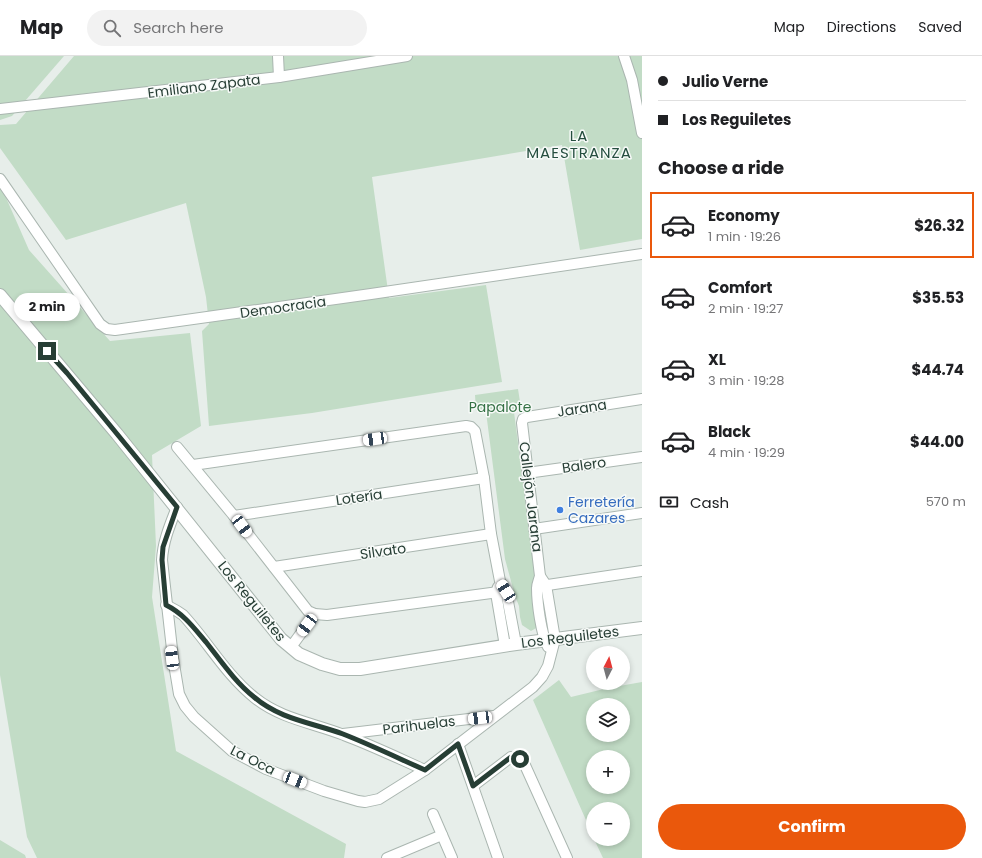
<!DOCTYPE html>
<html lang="en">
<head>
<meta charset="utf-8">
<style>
  :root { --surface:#fff; --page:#f2f2f2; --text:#202124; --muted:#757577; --line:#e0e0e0; --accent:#ea580c }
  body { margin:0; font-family:Poppins,sans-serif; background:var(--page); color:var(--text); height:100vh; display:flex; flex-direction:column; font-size:15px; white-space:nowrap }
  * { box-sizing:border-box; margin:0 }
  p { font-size:13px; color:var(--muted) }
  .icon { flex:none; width:22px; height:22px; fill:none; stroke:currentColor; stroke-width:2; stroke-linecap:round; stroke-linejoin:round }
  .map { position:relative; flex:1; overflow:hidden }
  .details { display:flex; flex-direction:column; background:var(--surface); width:340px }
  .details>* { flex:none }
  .guide { display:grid; align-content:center; height:88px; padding:0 16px; background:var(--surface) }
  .needle { width:26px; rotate:6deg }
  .buttons { position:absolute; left:586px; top:590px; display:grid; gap:8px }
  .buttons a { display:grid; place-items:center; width:44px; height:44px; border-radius:50%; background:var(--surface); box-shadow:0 2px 6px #0003; font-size:20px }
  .end { position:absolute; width:18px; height:18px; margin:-9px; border:5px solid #273e35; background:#fff; box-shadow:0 0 0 2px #fff }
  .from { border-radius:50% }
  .bubble { position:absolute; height:28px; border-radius:14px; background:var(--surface); box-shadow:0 2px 6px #0003; font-size:13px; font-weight:700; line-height:28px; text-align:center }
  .car { position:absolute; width:12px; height:24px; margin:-12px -6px; border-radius:5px; box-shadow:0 0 3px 1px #0007; background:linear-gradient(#fff 24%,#345 0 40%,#fff 0 76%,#345 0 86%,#fff 0) }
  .guide b { display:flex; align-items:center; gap:14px; height:38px; font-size:15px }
  .guide b+b { border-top:1px solid var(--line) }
  .guide i { width:10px; height:10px; background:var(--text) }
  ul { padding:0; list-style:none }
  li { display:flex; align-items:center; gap:12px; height:66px; margin:0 8px 6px; padding:0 8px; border:2px solid transparent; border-radius:0px }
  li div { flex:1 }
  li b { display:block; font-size:15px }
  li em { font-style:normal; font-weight:700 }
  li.active { border-color:var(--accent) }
  li>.icon { width:36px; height:36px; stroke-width:1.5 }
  h2 { padding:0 16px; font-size:18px; line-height:48px }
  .pay { display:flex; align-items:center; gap:10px; height:44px; padding:0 16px; font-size:15px }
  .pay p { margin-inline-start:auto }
  .action { display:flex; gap:8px; margin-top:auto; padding:8px 16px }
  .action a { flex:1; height:46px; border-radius:24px; background:var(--accent); color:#fff; font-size:16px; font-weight:700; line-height:46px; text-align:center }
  header { display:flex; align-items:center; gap:24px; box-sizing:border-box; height:56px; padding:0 20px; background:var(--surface); border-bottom:1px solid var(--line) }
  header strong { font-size:19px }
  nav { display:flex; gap:22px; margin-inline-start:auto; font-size:14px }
  .search { width:280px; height:36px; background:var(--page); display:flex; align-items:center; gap:10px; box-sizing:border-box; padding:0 14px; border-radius:22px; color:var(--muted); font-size:15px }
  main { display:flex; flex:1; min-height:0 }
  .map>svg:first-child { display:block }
  .green { fill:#c2dcc6; fill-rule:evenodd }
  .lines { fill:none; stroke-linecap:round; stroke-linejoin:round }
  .minor-casing { stroke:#aab6b0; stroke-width:12 }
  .tertiary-casing { stroke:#aab6b0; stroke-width:14 }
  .minor { stroke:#fff; stroke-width:10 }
  .tertiary { stroke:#fff; stroke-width:12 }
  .route { stroke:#273e35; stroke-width:5 }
  .shop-dot { fill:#3f7fe0; stroke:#f7faf8; stroke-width:1.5 }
  .labels { text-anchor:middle; stroke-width:3; stroke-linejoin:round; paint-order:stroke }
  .street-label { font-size:14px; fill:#273e35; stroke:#f7faf8 }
  .park-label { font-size:14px; fill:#357145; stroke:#f7faf8 }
  .shop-label { font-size:14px; fill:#366cbe; stroke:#f7faf8; text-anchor:start }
  .neighbourhood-label { font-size:15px; letter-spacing:1px; fill:#254e3f; stroke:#f7faf8 }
</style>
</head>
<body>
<header>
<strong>Map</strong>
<div class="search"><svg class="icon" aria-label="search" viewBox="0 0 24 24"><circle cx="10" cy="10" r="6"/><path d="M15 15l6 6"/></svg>Search here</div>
<nav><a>Map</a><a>Directions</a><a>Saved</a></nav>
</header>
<main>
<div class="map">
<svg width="642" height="802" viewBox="0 0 642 802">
  <rect width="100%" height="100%" fill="#e7eeea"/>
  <!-- green -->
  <g class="green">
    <polygon points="0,0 64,0 12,60 0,64"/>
    <polygon points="74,0 642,0 642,183 580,194 562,89 372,121 389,242 486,229 502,326 312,357 209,370 202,275 209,268 206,241 186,147 66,184 0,92 0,69 16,68"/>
    <polygon points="0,128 29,194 110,285 190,277 201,370 152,399 156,490 152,541 176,695 346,788 344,802 37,802 27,781 0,619"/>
    <polygon points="518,333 521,352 514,356 534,511 538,571 531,575 522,569 520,561 519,550 515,540 505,503 486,356 476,355 475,339"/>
    <path d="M559,624L571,641L608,632L642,626V802H603L594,783H623V753H593V780L533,644ZM593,649H623V679H593ZM593,701H623V731H593Z"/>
    <polygon points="0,784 25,799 26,802 0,802"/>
  </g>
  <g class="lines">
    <defs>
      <g id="minor">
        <polyline points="278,0 279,21"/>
        <polyline points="624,0 632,24 642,77"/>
        <polyline points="0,53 279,21 407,0"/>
        <polyline points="0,123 100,268 107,273 115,274 371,238 642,198"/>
        <polyline points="177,391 234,460 308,555 315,558 327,559 506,535"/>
        <polyline points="193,409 466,370 471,371 475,375 484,422 491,478 500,525 506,535 516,588"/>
        <polyline points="527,417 642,401"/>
        <path d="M177,451C170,469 163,485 162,504L173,602L179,638L185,650L194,661L232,695L266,713L324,735L358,745L365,746L379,743L425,714L533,631L542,621L548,610L555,583L546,529L540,520"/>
        <polyline points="234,460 484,422"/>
        <polyline points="534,473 642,457"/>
        <polyline points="274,511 491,478"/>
        <polyline points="541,530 642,515"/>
        <polyline points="498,531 496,537 505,590"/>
        <path d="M166,549L177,555L183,559C208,586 226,619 255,642C281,663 314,667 344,679C371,689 398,702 425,714"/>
        <polyline points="291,591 315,558"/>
        <path d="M548,591C541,578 537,547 537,532C537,528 539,524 540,520L522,367L523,363L527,361L642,343"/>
        <polyline points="343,678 494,660"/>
        <polyline points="458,688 498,802"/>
        <path d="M473,730L511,701C517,701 520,703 524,707L567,802"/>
        <polyline points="433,758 452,802"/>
        <polyline points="387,802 442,779"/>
      </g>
      <polyline id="tertiary" points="0,239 117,378 281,583 299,598 322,608 340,613 360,613 516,588 642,572"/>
    </defs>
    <!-- minor casing -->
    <use href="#minor" class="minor-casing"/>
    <!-- tertiary casing -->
    <use href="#tertiary" class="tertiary-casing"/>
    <!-- minor -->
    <use href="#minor" class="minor"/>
    <!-- tertiary -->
    <use href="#tertiary" class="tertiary"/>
  </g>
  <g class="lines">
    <!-- route -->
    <path class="route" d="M47,295L67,317L177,451L163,491L162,504L166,549C184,558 194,572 206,586C221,605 235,626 254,641C279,663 313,667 343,678C371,689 398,702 425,714L458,688L473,730L511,701H516L520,703"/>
  </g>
  <!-- markers -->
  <circle class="shop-dot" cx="560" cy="454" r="4"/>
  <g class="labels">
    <!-- street labels -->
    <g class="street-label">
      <text transform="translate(204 30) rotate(-7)" y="5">Emiliano Zapata</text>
      <text transform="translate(283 251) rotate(-8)" y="5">Democracia</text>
      <text transform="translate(582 352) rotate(-9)" y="5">Jarana</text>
      <text transform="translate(584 409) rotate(-8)" y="5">Balero</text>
      <text transform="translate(359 441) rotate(-8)" y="5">Lotería</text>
      <text transform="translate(531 441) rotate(83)" y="5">Callejón Jarana</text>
      <text transform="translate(383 495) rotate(-8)" y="5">Silvato</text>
      <text transform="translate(252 545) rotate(51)" y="5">Los Reguiletes</text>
      <text transform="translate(570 581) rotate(-7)" y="5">Los Reguiletes</text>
      <text transform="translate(419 669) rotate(-7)" y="5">Parihuelas</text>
      <text transform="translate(253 704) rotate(27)" y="5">La Oca</text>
    </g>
    <!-- park labels -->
    <g class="park-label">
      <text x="500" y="356">Papalote</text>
    </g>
    <!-- shop labels -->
    <g class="shop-label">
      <text x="568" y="451">Ferretería<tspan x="568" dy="16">Cazares</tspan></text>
    </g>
    <!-- neighbourhood labels -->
    <g class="neighbourhood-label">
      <text x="579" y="85">LA<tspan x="579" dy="17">MAESTRANZA</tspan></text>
    </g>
  </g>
</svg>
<div class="buttons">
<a><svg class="needle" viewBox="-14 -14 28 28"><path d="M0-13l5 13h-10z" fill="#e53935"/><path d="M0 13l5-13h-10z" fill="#757577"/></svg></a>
<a><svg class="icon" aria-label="layers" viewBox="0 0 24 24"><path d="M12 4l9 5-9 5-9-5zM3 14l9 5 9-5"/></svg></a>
<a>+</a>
<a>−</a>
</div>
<i class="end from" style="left:520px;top:703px"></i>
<i class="end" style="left:47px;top:295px"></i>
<div class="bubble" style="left:14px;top:237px;width:66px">2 min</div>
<i class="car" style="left:375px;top:383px;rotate:262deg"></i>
<i class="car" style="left:242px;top:470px;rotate:143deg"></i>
<i class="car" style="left:506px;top:535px;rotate:327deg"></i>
<i class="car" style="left:307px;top:569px;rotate:217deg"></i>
<i class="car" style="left:172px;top:602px;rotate:353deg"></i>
<i class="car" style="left:480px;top:662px;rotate:263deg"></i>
<i class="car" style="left:295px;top:724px;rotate:111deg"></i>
</div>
<section class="details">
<div class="guide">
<b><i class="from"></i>Julio Verne</b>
<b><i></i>Los Reguiletes</b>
</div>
<h2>Choose a ride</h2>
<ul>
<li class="active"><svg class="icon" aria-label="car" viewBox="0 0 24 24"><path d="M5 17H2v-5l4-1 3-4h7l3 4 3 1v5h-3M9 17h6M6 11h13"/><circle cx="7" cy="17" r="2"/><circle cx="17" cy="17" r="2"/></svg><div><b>Economy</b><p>1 min · 19:26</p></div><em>$26.32</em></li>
<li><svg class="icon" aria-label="car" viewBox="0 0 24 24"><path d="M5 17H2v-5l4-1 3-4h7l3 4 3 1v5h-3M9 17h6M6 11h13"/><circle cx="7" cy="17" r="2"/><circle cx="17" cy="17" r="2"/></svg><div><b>Comfort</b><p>2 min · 19:27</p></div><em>$35.53</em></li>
<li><svg class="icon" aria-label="car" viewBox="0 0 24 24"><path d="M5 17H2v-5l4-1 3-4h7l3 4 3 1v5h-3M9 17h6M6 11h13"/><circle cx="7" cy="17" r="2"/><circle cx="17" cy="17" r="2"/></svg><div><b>XL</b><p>3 min · 19:28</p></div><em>$44.74</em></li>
<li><svg class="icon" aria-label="car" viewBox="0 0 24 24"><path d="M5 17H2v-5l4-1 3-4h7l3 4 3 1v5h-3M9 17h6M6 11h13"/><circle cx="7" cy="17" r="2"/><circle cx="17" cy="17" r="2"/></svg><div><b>Black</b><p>4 min · 19:29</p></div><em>$44.00</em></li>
</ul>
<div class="pay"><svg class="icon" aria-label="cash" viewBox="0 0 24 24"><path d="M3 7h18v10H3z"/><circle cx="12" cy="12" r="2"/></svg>Cash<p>570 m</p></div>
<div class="action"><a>Confirm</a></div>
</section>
</main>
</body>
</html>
